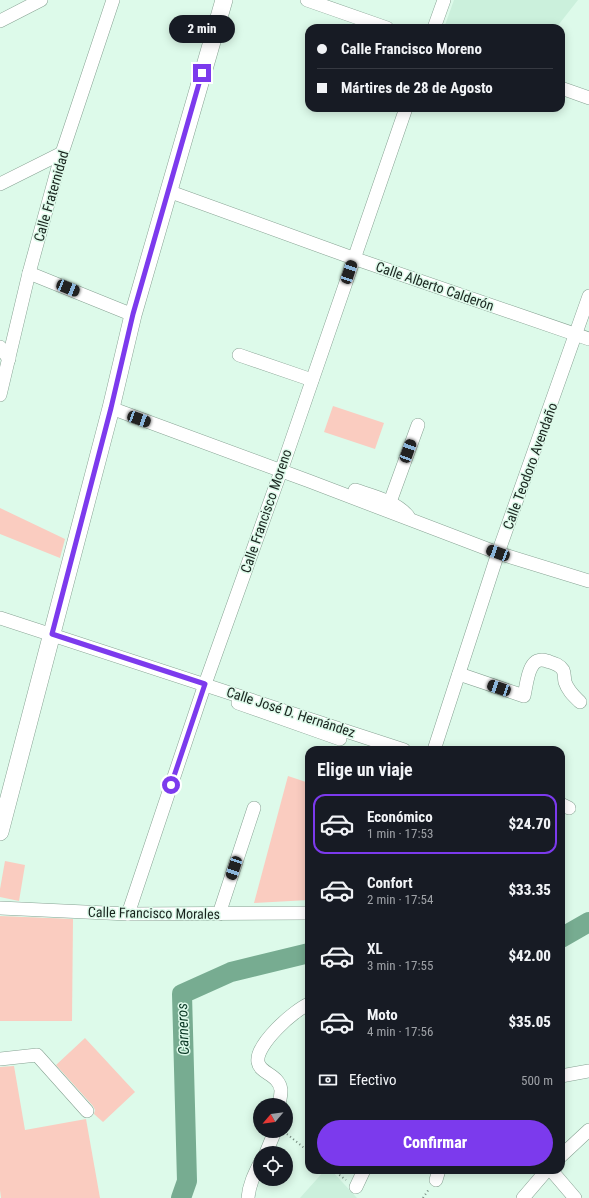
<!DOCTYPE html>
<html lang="es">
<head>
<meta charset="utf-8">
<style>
  :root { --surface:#171b24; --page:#242831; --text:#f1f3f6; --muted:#9ea1a6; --line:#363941; --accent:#7c3aed }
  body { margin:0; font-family:"Roboto Condensed",sans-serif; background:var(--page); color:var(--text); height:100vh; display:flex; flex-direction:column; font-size:15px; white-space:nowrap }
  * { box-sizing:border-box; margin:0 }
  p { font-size:13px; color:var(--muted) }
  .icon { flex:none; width:22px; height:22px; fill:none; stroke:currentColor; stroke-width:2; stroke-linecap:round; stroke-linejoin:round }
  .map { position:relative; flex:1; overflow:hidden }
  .details { position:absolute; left:305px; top:746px; width:260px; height:428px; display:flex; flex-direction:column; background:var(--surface); border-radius:12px; box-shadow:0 2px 10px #0003 }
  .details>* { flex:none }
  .hud { position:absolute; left:305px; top:24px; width:260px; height:88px; border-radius:12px; box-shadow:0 2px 10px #0003; display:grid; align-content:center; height:88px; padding:0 12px; background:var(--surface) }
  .needle { width:26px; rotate:241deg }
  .fabs { position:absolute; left:253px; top:1098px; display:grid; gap:8px }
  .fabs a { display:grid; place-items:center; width:40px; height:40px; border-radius:50%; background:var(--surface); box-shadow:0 2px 10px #0003; font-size:20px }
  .end { position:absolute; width:18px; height:18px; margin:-9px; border:5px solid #7c3aed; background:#fff; box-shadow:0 0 0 2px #fff }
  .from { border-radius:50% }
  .bubble { position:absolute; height:28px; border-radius:14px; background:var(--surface); box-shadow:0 2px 10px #0003; font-size:13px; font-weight:800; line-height:28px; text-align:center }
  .car { position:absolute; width:12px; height:24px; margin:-12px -6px; border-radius:5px; box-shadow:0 0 3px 1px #0007; background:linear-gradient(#222 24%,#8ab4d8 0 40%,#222 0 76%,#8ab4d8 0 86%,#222 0) }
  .hud b { display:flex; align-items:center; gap:14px; height:38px; font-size:15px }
  .hud b+b { border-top:1px solid var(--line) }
  .hud i { width:10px; height:10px; background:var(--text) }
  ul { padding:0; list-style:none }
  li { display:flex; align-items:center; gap:12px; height:60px; margin:0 8px 6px; padding:0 4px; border:2px solid transparent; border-radius:12px }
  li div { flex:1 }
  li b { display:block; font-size:15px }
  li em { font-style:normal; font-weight:800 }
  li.current { border-color:var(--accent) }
  li>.icon { width:36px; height:36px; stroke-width:1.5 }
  h2 { padding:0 12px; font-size:18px; line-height:48px }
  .pay { display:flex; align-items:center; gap:10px; height:44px; padding:0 12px; font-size:15px }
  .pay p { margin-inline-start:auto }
  .action { display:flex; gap:8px; margin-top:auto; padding:8px 12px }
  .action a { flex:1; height:46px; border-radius:24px; background:var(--accent); color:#fff; font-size:16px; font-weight:800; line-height:46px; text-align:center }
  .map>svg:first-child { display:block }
  .built { fill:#cbf0dc }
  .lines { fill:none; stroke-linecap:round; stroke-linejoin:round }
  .river { stroke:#77ac91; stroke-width:20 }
  .building { fill:#faccc0 }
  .minor-casing { stroke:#87a293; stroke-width:14 }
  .major-casing { stroke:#87a293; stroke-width:18 }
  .path { stroke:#75897e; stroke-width:2; stroke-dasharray:1 3; stroke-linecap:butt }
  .minor { stroke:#fff; stroke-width:13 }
  .major { stroke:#fff; stroke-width:17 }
  .route { stroke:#7c3aed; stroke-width:5 }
  .labels { text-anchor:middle; stroke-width:3; stroke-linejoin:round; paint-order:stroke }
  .street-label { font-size:14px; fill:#19241e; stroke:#ddfaea }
  .water-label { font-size:15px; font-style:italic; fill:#0b3926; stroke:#ddfaea }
</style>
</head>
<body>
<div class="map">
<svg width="589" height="1198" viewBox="0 0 589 1198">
  <rect width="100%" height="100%" fill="#ddfaea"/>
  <!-- built -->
  <g class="built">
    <polygon points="454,0 578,0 556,28 444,28"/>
    <polygon points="325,1170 331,1170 357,1198 300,1198"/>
  </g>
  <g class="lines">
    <!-- river -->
    <g class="river">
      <polyline points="561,938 589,922"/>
      <polyline points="181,1198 187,1181 182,994 231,972 309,953"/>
    </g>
  </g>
  <!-- building -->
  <g class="building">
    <polygon points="333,406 384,423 375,449 324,432"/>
    <polygon points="0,508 65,539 60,558 0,534"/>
    <polygon points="288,776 309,783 309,900 254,903"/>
    <polygon points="5,861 25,865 19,901 0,897 0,889"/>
    <polygon points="0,916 73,919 72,1021 0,1021"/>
    <polygon points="85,1038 135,1092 103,1122 94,1114 95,1110 93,1106 56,1065"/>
    <polygon points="14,1066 25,1130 86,1119 100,1198 1,1198 0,1190 0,1067"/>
  </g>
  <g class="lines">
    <defs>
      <g id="minor">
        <polyline points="307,0 387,28"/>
        <polyline points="0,21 41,0"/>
        <polyline points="434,28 444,0"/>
        <polyline points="561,88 589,98"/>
        <polyline points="0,184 62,153"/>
        <polyline points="168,191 353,258 589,339"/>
        <polyline points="29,273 133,315"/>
        <polyline points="0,347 9,359"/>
        <polyline points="239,355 312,380"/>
        <polyline points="0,395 29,273 62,153 113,0"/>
        <polyline points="111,408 309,481 498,553 589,581"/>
        <path d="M355,490C373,496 395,501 408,516"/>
        <polyline points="390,502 418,425"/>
        <polyline points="0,618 404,750"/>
        <path d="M459,674L524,696C527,684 528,654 547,661C553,663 559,664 563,670C565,674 564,678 565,682C568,691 574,696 580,702"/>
        <polyline points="238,703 340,739"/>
        <polyline points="434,750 498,553 589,296"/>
        <polyline points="561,804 569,808"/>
        <polyline points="0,908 128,914 309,913"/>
        <polyline points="128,914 205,684 281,471 406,108"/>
        <polyline points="219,914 254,808"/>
        <polyline points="0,1059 37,1055 87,1111"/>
        <polyline points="561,1076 589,1071"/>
        <path d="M279,1105C280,1100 281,1094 281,1090C279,1074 260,1074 258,1062C255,1045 294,1010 309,1004"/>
        <polyline points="266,1153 275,1131"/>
        <polyline points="561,1156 589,1130"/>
        <polyline points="551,1170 575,1198"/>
        <polyline points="436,1180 439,1170"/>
        <polyline points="356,1187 364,1170"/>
        <path d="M248,1198C249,1185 254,1175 260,1163"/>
        <polyline points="523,1198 547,1170"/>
      </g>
      <polyline id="major" points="0,832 111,408 133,315 224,0"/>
    </defs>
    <!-- minor casing -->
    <use href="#minor" class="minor-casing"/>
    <!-- major casing -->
    <use href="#major" class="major-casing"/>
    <!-- path -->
    <g class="path">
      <polyline points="287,1134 309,1152"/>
      <polyline points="333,1170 346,1180"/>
      <polyline points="423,1198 429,1189"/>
    </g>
    <!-- minor -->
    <use href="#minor" class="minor"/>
    <!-- major -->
    <use href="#major" class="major"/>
  </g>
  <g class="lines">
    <!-- route -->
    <polyline class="route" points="171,785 205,684 52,634 111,408 133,314 202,73"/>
  </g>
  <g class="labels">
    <!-- street labels -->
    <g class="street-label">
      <text transform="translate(51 196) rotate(-74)" y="5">Calle Fraternidad</text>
      <text transform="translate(435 286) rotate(19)" y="5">Calle Alberto Calderón</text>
      <text transform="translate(530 466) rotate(-70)" y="5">Calle Teodoro Avendaño</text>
      <text transform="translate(266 511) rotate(-71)" y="5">Calle Francisco Moreno</text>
      <text transform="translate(291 712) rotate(18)" y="5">Calle José D. Hernández</text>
      <text transform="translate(154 913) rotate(1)" y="5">Calle Francisco Morales</text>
    </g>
    <!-- water labels -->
    <g class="water-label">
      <text transform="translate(183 1029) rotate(-92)" y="5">Carneros</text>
    </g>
  </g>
</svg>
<div class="fabs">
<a><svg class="needle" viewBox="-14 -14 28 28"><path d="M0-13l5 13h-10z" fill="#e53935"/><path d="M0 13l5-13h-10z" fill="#9ea1a6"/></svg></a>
<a><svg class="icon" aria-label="locate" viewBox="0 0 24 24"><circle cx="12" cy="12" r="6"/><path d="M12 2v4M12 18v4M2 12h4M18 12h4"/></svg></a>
</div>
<i class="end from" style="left:171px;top:785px"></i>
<i class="end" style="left:202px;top:73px"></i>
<div class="bubble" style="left:169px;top:15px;width:66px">2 min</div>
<i class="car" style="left:349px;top:272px;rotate:19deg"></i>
<i class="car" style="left:68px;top:288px;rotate:112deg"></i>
<i class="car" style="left:139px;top:419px;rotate:110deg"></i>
<i class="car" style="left:408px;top:451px;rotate:20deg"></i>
<i class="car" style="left:498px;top:553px;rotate:290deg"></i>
<i class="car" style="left:499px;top:688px;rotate:289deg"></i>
<i class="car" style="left:234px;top:868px;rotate:198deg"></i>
<div class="hud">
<b><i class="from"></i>Calle Francisco Moreno</b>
<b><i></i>Mártires de 28 de Agosto</b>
</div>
<section class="details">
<h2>Elige un viaje</h2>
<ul>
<li class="current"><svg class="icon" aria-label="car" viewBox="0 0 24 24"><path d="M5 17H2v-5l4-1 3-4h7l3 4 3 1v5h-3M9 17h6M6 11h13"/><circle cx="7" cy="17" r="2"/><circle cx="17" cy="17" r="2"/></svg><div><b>Económico</b><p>1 min · 17:53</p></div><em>$24.70</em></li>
<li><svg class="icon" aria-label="car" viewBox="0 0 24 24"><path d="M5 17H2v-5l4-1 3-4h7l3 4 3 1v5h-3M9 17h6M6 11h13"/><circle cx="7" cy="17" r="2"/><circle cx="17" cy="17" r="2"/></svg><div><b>Confort</b><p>2 min · 17:54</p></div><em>$33.35</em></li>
<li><svg class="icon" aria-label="car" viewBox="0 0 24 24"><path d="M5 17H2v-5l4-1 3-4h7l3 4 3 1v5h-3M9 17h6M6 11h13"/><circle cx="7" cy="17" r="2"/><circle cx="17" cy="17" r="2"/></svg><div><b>XL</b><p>3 min · 17:55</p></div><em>$42.00</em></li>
<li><svg class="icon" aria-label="car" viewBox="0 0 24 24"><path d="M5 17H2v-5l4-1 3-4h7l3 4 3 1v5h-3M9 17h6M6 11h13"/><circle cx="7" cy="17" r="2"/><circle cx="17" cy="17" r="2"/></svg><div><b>Moto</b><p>4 min · 17:56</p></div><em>$35.05</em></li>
</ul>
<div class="pay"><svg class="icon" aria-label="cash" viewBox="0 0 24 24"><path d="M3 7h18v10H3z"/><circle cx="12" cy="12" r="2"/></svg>Efectivo<p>500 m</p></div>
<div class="action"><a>Confirmar</a></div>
</section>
</div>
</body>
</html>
